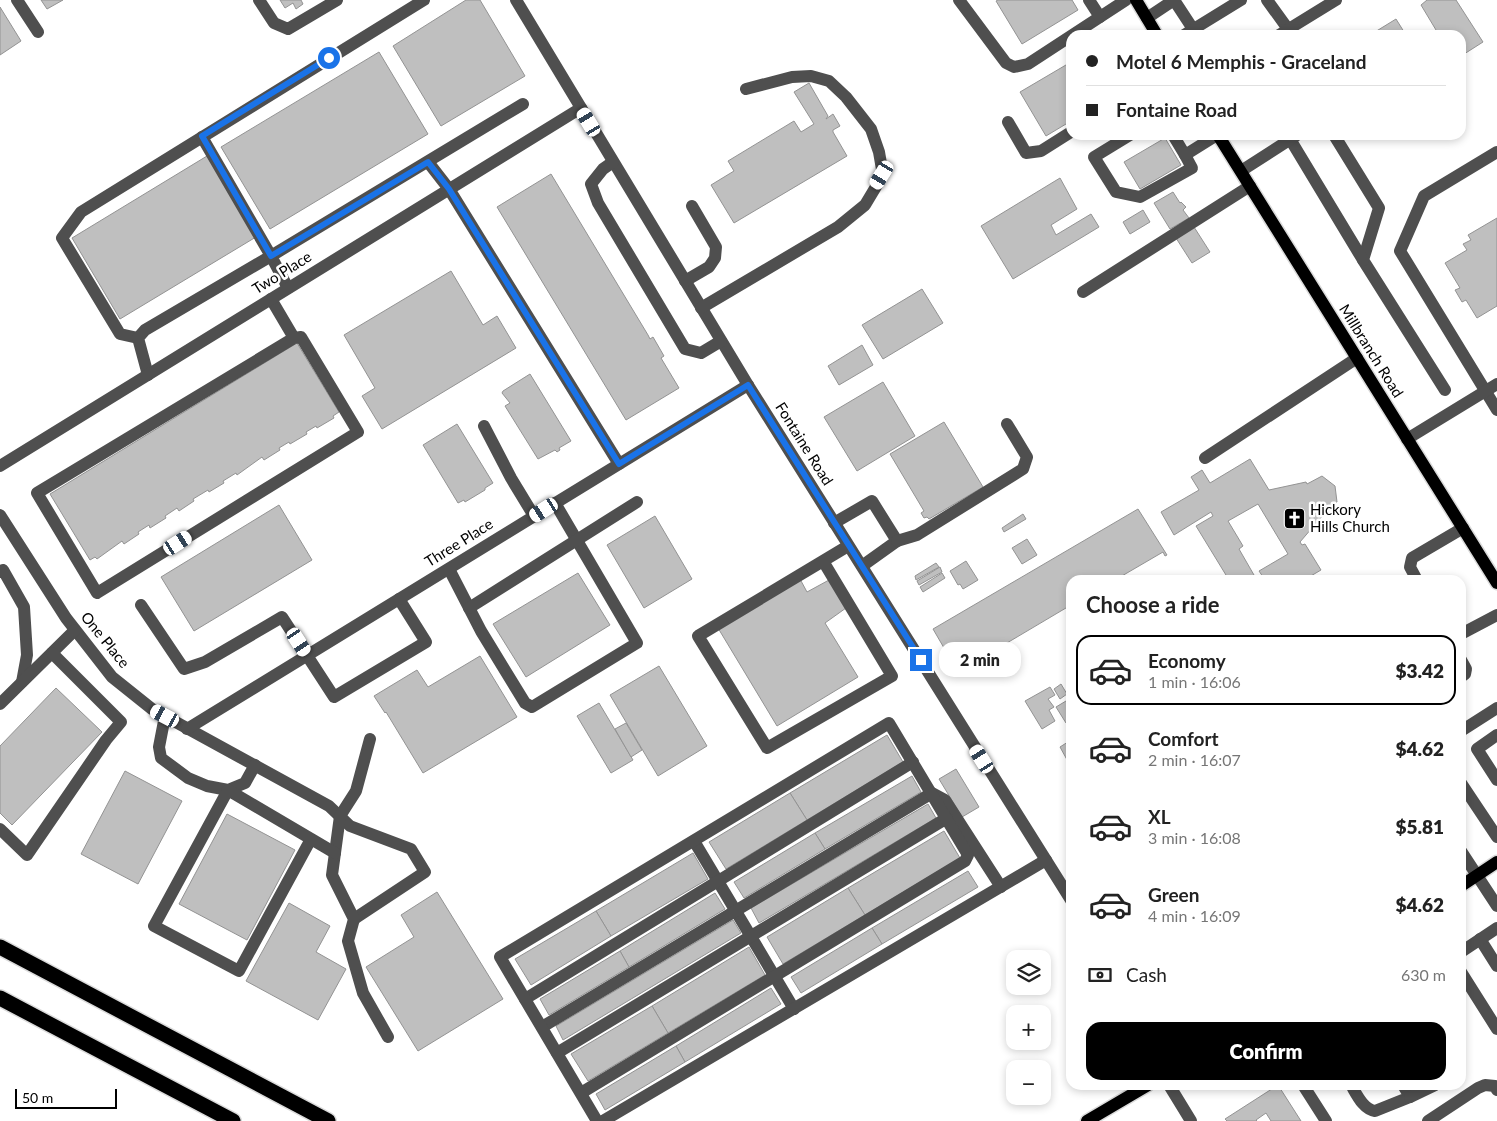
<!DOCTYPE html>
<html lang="en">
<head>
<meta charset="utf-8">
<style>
  :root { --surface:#fff; --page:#f6f6f6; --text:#222; --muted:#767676; --line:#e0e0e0; --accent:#000 }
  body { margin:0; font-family:Lato,sans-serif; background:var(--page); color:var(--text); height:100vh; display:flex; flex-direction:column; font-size:19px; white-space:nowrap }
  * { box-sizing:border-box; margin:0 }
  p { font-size:16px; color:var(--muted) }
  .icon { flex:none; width:28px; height:28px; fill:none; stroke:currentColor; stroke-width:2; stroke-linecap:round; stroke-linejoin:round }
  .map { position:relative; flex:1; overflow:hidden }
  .side { position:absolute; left:1066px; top:575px; width:400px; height:515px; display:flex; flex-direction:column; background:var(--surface); border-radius:15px; box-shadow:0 2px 8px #0003 }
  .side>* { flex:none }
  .top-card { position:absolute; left:1066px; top:30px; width:400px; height:110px; border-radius:15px; box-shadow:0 2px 8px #0003; display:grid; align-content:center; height:110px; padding:0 20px; background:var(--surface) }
  .buttons { position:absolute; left:1006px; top:950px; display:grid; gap:10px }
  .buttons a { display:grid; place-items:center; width:45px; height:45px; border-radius:10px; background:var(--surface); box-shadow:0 2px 8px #0003; font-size:25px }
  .scale { position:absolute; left:15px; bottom:12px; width:102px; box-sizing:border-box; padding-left:5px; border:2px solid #000; border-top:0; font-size:14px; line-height:18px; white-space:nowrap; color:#000; -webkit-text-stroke:4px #fff; paint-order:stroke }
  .end { position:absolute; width:22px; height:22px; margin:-11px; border:6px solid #1a73e8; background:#fff; box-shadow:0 0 0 2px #fff }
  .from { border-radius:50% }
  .bubble { position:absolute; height:35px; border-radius:15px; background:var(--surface); box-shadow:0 2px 8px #0003; font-size:16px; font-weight:800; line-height:35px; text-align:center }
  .car { position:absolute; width:15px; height:30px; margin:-15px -8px; border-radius:6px; box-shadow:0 0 4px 1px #0007; background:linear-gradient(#fff 24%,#345 0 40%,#fff 0 76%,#345 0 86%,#fff 0) }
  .top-card b { display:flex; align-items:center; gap:18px; height:48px; font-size:19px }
  .top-card b+b { border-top:1px solid var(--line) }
  .top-card i { width:12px; height:12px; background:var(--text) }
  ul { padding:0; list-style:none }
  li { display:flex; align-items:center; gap:15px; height:70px; margin:0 10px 8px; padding:0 10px; border:2px solid transparent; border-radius:15px }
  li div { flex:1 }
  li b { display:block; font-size:19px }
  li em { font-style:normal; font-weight:800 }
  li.active { border-color:var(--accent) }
  li>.icon { width:45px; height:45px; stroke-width:1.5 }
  h2 { padding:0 20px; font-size:22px; line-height:60px }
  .pay { display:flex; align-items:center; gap:12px; height:55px; padding:0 20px; font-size:19px }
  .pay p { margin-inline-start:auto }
  .primary-button { display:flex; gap:10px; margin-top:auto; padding:10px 20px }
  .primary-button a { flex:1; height:58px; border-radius:15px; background:var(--accent); color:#fff; font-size:20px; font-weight:800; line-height:58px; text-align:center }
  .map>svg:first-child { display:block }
  .building { fill:#bfbfbf; stroke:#939393 }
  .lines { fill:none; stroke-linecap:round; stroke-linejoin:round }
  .major-casing { stroke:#dbdbdb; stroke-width:15 }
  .highway-casing { stroke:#dbdbdb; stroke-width:18 }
  .minor { stroke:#4f4f4f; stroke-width:12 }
  .major { stroke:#000; stroke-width:12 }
  .highway { stroke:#000; stroke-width:15 }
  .route { stroke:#1a73e8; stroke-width:6 }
  .labels { text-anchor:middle; stroke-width:5; stroke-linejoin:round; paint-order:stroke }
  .street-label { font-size:15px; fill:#000; stroke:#fff }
  .poi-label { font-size:15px; fill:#000; stroke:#fff; text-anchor:start }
</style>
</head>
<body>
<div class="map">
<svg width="1497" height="1121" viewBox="0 0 1497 1121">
  <rect width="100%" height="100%" fill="#fff"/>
  <!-- building -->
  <g class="building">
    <polygon points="41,0 63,0 47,9"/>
    <polygon points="280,0 301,0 303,4 296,9 293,3 285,8"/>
    <polygon points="466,0 480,0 525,76 441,126 393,46"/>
    <polygon points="998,0 1072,0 1078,10 1022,44 996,1"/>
    <polygon points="1427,0 1456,0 1483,42 1461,56 1461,35 1439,35 1421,5"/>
    <polygon points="0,7 21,41 0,55"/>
    <polygon points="1396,19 1406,35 1370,35"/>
    <polygon points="379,52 428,134 270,229 221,147"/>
    <polygon points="1071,62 1071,121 1046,136 1020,92"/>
    <polygon points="809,83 828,116 826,119 833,114 840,126 833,130 833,132 847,156 734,223 711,185 734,171 728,161 794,121 801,132 814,124 794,92"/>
    <polygon points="1165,138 1181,165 1140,189 1124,162"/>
    <polygon points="207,156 256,237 120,319 72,238"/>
    <polygon points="551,174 648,335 650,339 653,337 664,356 661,358 679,388 626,420 497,207"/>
    <polygon points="1060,178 1077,209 1051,225 1056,235 1091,214 1099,227 1013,279 981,226"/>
    <polygon points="1173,192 1180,203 1181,202 1186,207 1183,210 1189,218 1170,229 1154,203"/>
    <polygon points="1143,210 1150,222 1130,234 1123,222"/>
    <polygon points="1497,218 1497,306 1477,318 1466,300 1462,302 1455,290 1460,288 1445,263 1467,250 1463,244 1471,240 1468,235"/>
    <polygon points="1194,227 1210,252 1192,263 1176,238"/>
    <polygon points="451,271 483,325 497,316 516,348 382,429 362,396 375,388 344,335"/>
    <polygon points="922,289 943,323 883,359 862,325"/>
    <polygon points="297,343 339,412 333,416 334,418 317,428 316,426 306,432 307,434 290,444 289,442 279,448 280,450 264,460 262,457 237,475 236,473 223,481 224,483 209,492 208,490 193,499 194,501 179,511 177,508 165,516 166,518 150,528 149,525 138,532 139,534 124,544 122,541 97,559 95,557 90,560 50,494"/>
    <polygon points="862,345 873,365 839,385 828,366"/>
    <polygon points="530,374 571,441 559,448 560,450 557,452 555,450 538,459 505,406 510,403 502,393 503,391"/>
    <polygon points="883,382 915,436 857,471 824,417"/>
    <polygon points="944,422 983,487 929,519 927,517 924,518 921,513 924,511 890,454"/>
    <polygon points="457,424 493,483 485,488 485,490 465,502 464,500 458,503 423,445"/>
    <polygon points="1250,459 1269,490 1306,482 1307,484 1322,476 1335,486 1337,502 1323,511 1324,514 1300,542 1302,545 1305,544 1321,570 1304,580 1265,580 1259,571 1288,554 1258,504 1228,521 1243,546 1239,549 1254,575 1246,580 1229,580 1196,526 1213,516 1211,512 1174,535 1161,512 1199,490 1191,477 1202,470 1210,483"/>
    <polygon points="279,505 312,560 194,631 161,577"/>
    <polygon points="1138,509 1167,555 1165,556 1163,552 1115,580 1071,580 1071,605 958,672 933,629"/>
    <polygon points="1023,514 1026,519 1004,532 1002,528"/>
    <polygon points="655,516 692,579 644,608 607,545"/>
    <polygon points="1027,539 1037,555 1022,564 1012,548"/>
    <polygon points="966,561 978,580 963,589 960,584 958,585 950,571"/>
    <polygon points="936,563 939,567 916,580 915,576"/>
    <polygon points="940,567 942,572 919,585 917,581"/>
    <polygon points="578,573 610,625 526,677 493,624"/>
    <polygon points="942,573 945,578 923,592 920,587"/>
    <polygon points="800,579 807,592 829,580 846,608 825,623 858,677 777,726 718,628"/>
    <polygon points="480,656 517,717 423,773 386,712 385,713 374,696 417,670 428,687"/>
    <polygon points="659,666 707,746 658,776 610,695"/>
    <polygon points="1061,684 1067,694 1060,699 1054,689"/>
    <polygon points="1050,687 1055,695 1048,699 1054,707 1049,710 1055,721 1042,729 1025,701"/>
    <polygon points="56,688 102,732 12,825 0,813 0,746"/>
    <polygon points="1071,698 1071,720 1066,723 1056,707"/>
    <polygon points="599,703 633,760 611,773 577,716"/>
    <polygon points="626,723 642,750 631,757 615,729"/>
    <polygon points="887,735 903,762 807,820 790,793"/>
    <polygon points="1071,740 1071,767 1060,747"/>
    <polygon points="956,769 979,807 962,817 939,779"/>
    <polygon points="125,771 182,801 138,884 81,854"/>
    <polygon points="912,776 921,792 825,849 815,833"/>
    <polygon points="790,793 807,820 726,869 709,842"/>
    <polygon points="928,804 936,818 759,923 751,908"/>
    <polygon points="227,814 295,850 247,940 179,904"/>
    <polygon points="944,831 960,858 865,915 848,888"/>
    <polygon points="815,833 825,849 744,898 734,882"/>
    <polygon points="693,853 708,879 611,936 596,911"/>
    <polygon points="968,871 978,887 882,944 872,928"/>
    <polygon points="848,888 865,915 783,964 767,937"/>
    <polygon points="437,892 503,999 418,1051 366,967 414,937 401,915"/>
    <polygon points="715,893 725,909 629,967 620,951"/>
    <polygon points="289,903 330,926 316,952 346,969 318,1020 246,981"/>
    <polygon points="596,911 611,936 531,985 515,959"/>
    <polygon points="733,920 741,933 563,1040 556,1026"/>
    <polygon points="872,928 882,944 801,993 791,977"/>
    <polygon points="749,947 765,975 668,1033 652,1006"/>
    <polygon points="620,951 629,967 549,1015 540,999"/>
    <polygon points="771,988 781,1004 685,1062 676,1046"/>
    <polygon points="652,1006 668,1033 588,1081 571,1054"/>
    <polygon points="676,1046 685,1062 605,1110 596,1094"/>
    <polygon points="1278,1085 1301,1121 1271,1121 1266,1113 1256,1120 1257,1121 1227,1121 1225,1119"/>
  </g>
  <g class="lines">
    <defs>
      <g id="major">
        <polyline points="1136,0 1157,35"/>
        <polyline points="1218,135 1497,583"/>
        <polyline points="1461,886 1497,862"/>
        <polyline points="1087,1121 1148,1085"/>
      </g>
      <g id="highway">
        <polyline points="0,947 328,1121"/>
        <polyline points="0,998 233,1121"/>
      </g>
    </defs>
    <!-- major casing -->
    <use href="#major" class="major-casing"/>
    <!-- highway casing -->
    <use href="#highway" class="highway-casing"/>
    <!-- minor -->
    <g class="minor">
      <polyline points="17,0 38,32"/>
      <polyline points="259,0 274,23 288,29 337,0"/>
      <polyline points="516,0 748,385 1071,900"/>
      <polyline points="959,0 1006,63 1014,67 1028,64 1126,0"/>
      <polyline points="1089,0 1100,17"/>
      <polyline points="1267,0 1288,29"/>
      <polyline points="1147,18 1174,0 1193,29"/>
      <polyline points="1184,35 1241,0"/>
      <polyline points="1279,35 1336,0"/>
      <polyline points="1008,122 1026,153 1041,151 1071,132"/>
      <polyline points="1130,135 1094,157 1116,192 1140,197 1192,168 1185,155"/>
      <polyline points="1173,135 1185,155 1217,135"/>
      <polyline points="1334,135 1379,208 1363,260 1445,390"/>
      <polyline points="1290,139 1363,260"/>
      <polyline points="1497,152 1424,196 1400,251 1497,410"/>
      <polyline points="428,162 449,189 619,464"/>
      <polyline points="613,162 603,169 591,184 598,203 685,349 701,353 721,341"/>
      <polyline points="1241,171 1297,135"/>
      <polyline points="685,281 709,267 715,258 716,247 692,206"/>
      <polyline points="288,288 271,256 523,104"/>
      <polyline points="1083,292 1250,186"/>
      <polyline points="271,299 294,338 37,493 97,593 358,432 301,337 294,338"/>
      <polyline points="701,308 838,227 865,205 883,175 879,152 871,129 846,97 829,81 811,76 792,77 746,89"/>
      <polyline points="138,338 120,334 62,238 81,212 424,0"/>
      <polyline points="148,375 138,338 145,330 271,256 202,137"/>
      <polyline points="484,426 511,478 534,516"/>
      <polyline points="1407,439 1497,384"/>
      <polyline points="1205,458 1357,358"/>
      <polyline points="0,466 581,108"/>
      <polyline points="0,515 66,618 112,677 152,709 329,806 350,826 411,849 425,872 354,919"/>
      <polyline points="834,523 872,501 897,541 862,566"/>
      <polyline points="897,541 917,535 1023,469 1027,457 1007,424"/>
      <polyline points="823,561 892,676 767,748 698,636 848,546"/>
      <polyline points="449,569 481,631 525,703 532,707 637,643 555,503"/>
      <polyline points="0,572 3,570 24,607 27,655 22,682"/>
      <polyline points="1417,580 1410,567 1412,558 1463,528"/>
      <polyline points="141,605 184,669 205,662 282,617 334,697 426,642 399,599"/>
      <polyline points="469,608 637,502"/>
      <polyline points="1461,634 1497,615"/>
      <polyline points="1461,660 1466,669 1465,674 1461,677"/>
      <polyline points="0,704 75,630"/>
      <polyline points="165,716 159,747 161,758 188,778 207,786 228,790 245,783 255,765"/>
      <polyline points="187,729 748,385"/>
      <polyline points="1461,731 1497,708"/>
      <polyline points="1497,735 1477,749 1497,780"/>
      <polyline points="370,739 356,791 340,816 332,875 354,919 348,941 363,993 388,1037"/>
      <polyline points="1461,783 1497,837"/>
      <polyline points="0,829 27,855 106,740 121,722 52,653"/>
      <polyline points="311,839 239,971 154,926 228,790 335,853"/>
      <polyline points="694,841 794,1009"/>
      <polyline points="1461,851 1497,906"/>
      <polyline points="1480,939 1497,966"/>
      <polyline points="1461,952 1497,928"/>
      <polyline points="1461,972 1497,1029"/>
      <polyline points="525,999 913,762"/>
      <polyline points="542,1027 932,793 945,800 1001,887"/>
      <polyline points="557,1053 947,818"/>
      <polyline points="1169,1085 1191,1121"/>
      <polyline points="1303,1085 1326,1121"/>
      <path d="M1351,1085C1357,1095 1363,1109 1375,1111L1410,1097L1403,1085"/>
      <polyline points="581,1093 965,861 968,855 889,723 500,957 597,1121"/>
      <polyline points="1410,1097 1435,1085"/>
      <polyline points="603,1121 1046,860"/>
      <polyline points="1428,1121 1478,1088 1485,1085 1495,1086 1497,1090"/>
    </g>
    <!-- major -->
    <use href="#major" class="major"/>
    <!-- highway -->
    <use href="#highway" class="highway"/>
  </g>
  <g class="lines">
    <!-- route -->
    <polyline class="route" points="329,58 202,136 271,256 428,162 449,189 619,464 748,385 921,660"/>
  </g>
  <!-- icons -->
  <defs>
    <symbol id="church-square" viewBox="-11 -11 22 22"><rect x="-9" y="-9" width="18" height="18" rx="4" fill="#000" stroke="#fff"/><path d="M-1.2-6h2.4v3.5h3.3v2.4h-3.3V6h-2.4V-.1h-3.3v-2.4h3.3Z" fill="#fff"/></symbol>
  </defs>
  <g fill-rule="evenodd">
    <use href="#church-square" x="1282" y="506" width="25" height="25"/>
  </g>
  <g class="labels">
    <!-- street labels -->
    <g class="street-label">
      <text transform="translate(282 273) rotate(-32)" y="5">Two Place</text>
      <text transform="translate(1371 351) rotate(58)" y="5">Millbranch Road</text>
      <text transform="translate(804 444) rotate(58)" y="5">Fontaine Road</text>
      <text transform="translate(459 543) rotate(-32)" y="5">Three Place</text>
      <text transform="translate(105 640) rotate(51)" y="5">One Place</text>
    </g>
    <!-- poi labels -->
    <g class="poi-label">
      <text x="1310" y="515">Hickory<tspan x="1310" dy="17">Hills Church</tspan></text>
    </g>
  </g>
</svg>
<div class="buttons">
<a><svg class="icon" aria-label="layers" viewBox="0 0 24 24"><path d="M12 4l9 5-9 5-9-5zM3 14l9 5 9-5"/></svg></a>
<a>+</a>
<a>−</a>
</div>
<div class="scale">50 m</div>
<i class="end from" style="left:329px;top:58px"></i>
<i class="end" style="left:921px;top:660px"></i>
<div class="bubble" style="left:939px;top:642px;width:82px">2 min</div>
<i class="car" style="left:589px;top:122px;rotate:329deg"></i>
<i class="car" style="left:882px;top:175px;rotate:211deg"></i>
<i class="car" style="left:544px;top:510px;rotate:238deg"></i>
<i class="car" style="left:178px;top:543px;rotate:58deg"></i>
<i class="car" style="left:299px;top:642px;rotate:147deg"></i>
<i class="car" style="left:165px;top:716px;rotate:298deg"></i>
<i class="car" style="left:982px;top:759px;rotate:328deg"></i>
<div class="top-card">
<b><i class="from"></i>Motel 6 Memphis - Graceland</b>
<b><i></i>Fontaine Road</b>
</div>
<section class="side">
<h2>Choose a ride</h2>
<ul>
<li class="active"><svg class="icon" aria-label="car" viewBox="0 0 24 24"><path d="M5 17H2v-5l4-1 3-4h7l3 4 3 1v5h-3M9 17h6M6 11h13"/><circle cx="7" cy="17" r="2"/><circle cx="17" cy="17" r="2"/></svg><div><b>Economy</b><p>1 min · 16:06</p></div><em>$3.42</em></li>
<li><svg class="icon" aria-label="car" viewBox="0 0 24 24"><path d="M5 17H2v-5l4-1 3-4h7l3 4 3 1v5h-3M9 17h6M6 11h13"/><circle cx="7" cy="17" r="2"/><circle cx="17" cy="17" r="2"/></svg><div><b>Comfort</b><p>2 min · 16:07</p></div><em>$4.62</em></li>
<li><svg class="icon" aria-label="car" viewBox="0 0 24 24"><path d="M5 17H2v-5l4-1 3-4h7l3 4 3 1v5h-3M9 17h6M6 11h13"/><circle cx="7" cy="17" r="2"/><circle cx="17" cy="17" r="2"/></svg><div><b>XL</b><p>3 min · 16:08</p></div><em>$5.81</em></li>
<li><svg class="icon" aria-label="car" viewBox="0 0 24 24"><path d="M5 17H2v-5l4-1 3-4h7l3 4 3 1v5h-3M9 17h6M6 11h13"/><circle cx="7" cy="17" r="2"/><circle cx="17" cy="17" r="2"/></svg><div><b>Green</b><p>4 min · 16:09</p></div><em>$4.62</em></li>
</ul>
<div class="pay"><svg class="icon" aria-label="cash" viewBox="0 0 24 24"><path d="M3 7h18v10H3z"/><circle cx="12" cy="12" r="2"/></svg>Cash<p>630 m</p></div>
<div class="primary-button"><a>Confirm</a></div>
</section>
</div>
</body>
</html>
